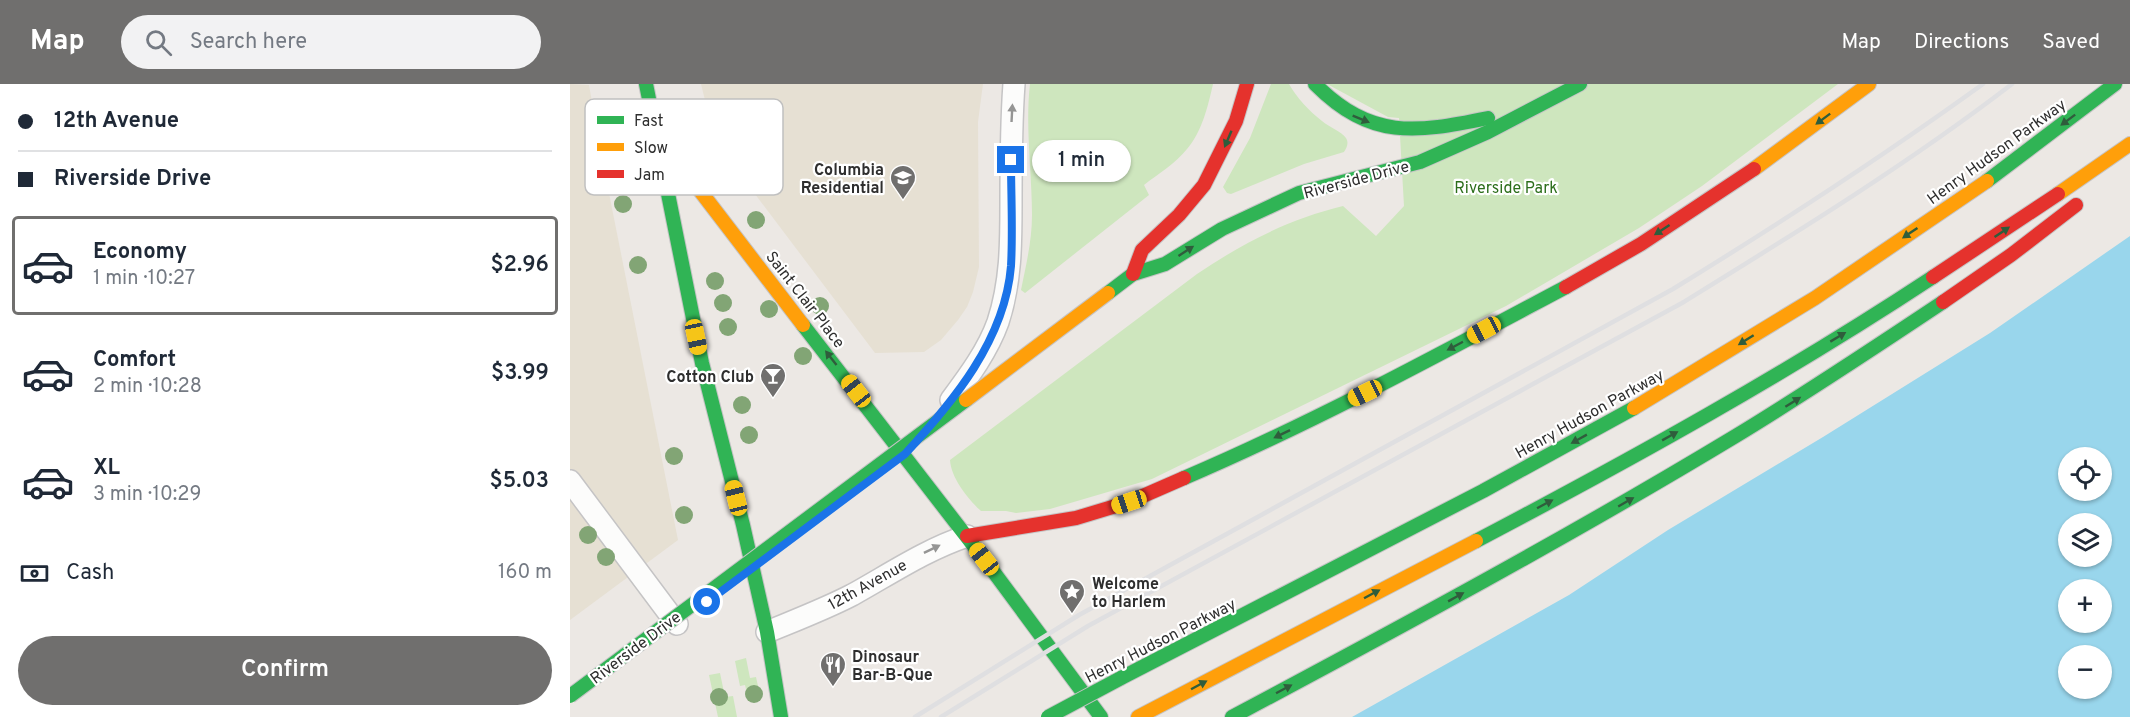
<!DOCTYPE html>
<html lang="en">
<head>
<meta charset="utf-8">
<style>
  :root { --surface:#fff; --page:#f2f2f3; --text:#1f2937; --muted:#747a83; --line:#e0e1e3; --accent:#706f6e }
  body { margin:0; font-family:Overpass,sans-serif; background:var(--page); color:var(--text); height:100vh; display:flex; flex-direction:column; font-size:22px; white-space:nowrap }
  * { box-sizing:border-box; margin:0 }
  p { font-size:20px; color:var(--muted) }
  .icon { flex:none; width:33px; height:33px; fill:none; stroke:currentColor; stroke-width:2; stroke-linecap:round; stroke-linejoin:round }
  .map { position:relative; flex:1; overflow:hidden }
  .panel { display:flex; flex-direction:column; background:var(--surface); width:570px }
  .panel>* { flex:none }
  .banner { display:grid; align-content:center; height:132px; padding:0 18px; background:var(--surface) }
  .fabs { position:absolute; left:1488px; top:363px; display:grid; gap:12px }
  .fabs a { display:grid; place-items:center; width:54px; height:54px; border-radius:50%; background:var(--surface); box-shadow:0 2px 4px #0004; font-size:30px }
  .end { position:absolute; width:27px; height:27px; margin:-14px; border:8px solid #1a73e8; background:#fff; box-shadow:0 0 0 3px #fff }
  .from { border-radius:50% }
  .bubble { position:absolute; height:42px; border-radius:21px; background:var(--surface); box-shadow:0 2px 4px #0004; font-size:20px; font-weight:600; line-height:42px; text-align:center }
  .car { position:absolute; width:18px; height:36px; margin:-18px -9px; border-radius:8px; box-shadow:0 0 4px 2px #0007; background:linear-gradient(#f5c518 24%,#345 0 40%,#f5c518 0 76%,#345 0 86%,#f5c518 0) }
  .banner b { display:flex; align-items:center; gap:21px; height:57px; font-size:22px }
  .banner b+b { border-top:2px solid var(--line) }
  .banner i { width:15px; height:15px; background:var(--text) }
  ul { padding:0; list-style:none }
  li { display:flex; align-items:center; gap:18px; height:99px; margin:0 12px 9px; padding:0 6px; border:3px solid transparent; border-radius:6px }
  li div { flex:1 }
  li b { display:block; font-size:22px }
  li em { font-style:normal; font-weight:600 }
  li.current { border-color:var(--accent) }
  li>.icon { width:54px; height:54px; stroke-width:1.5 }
  .pay { display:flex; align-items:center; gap:15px; height:66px; padding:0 18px; font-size:22px }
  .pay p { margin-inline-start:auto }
  .primary-button { display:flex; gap:12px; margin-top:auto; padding:12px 18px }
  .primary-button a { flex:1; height:69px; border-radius:36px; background:var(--accent); color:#fff; font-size:24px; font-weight:600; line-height:69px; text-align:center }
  header { display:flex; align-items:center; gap:36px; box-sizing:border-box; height:84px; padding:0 30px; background:var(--accent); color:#fff }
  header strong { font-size:28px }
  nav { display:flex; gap:33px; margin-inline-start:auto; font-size:21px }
  .search { width:420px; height:54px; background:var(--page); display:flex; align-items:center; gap:15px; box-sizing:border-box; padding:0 21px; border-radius:33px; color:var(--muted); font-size:22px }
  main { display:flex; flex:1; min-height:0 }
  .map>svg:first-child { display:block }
  .education { fill:#e6e0d3 }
  .green { fill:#cee6be }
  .water { fill:#99d6ec; fill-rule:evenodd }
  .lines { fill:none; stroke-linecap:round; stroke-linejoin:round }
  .street-casing { stroke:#c5c4c5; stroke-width:24 }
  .fast-casing { stroke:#c5c4c5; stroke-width:16 }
  .slow-casing { stroke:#c5c4c5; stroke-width:16 }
  .jam-casing { stroke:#c5c4c5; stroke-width:16 }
  .street { stroke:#fcfcfb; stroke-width:21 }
  .fast { stroke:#30b455; stroke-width:14 }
  .slow { stroke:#ff9f0a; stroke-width:14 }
  .jam { stroke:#e5322d; stroke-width:14 }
  .rail { stroke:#dfdfe1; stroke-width:4.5 }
  .fast-bridge-casing { stroke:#c5c4c5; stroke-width:16; stroke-linecap:butt }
  .slow-bridge-casing { stroke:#c5c4c5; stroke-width:16; stroke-linecap:butt }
  .fast-bridge { stroke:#30b455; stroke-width:14 }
  .slow-bridge { stroke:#ff9f0a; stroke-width:14 }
  .tree { fill:#82a575 }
  .oneway { fill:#959594 }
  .oneway2 { fill:#2f5d3c }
  .route { stroke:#1a73e8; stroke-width:8 }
  .labels { text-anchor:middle; stroke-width:4.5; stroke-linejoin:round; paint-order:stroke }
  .street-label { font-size:16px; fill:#2e2e2e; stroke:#fff }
  .poi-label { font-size:16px; font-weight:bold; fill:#2e2e2e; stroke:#fff; text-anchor:end }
  .park-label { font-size:16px; fill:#2c6e1b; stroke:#fff }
  .key { fill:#fff; stroke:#c0c0c0; stroke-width:1.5 }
  .key-label { font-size:16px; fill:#2e2e2e }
</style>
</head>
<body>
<header>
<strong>Map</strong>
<div class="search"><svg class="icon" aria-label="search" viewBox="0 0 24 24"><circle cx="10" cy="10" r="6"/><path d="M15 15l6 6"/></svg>Search here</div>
<nav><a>Map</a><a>Directions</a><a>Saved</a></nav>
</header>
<main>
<section class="panel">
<div class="banner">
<b><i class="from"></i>12th Avenue</b>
<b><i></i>Riverside Drive</b>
</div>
<ul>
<li class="current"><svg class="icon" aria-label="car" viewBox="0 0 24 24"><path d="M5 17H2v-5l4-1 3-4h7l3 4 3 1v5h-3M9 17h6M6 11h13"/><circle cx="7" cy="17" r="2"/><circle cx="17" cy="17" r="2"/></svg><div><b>Economy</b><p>1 min · 10:27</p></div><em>$2.96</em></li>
<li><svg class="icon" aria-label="car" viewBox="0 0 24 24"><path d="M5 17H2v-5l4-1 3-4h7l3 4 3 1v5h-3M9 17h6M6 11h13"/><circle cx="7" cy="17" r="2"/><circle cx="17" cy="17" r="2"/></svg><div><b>Comfort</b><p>2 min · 10:28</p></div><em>$3.99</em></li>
<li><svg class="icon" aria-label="car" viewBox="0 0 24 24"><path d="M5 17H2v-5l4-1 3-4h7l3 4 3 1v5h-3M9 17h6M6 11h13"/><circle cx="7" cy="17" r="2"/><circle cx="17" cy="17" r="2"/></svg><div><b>XL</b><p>3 min · 10:29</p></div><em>$5.03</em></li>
</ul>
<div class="pay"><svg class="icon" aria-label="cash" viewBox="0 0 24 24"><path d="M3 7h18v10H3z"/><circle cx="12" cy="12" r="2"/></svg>Cash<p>160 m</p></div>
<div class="primary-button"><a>Confirm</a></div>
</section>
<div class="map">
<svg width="1560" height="633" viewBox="0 0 1560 633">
  <rect width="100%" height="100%" fill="#ece8e4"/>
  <!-- education -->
  <g class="education">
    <polygon points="0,0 19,1 31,69 108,456 0,536"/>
    <polygon points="131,0 413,0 408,38 409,183 403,208 397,223 388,236 371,256 354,268 305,269 145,57"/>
  </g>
  <!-- green -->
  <g class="green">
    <path d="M460,0H643C638,22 632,48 617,65C606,79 588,90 574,101L579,111L455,209L451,206C456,181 462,157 462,131C462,88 455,43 460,0Z"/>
    <path d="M701,0H719C727,14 739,27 752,37C759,43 771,47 776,54C779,59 777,63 774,68L734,80L661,110L657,109L653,103L680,54Z"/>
    <path d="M757,0H1268L1132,102L1069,144L936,222L582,395L480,425L446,429L436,427H411C398,415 381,394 380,376L627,190C673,159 719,135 773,122L806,152L834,122L829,34L818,33Z"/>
    <polygon points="176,574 180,594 186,593 190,611 178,614 175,601 170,602 165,577"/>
    <polygon points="150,589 155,613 163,612 167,633 148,633 139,591"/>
  </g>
  <!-- water -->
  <path class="water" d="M1560,152V633H782L999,511L1098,446L1253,353L1420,249ZM1498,374H1532V406H1498ZM1498,440H1532V472H1498ZM1498,506H1532V538H1498ZM1498,572H1532V604H1498Z"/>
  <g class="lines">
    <defs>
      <g id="street">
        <path d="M381,316C399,292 418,266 428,238C441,198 441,160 441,120C441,80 441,40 444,0"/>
        <polyline points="0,397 107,540"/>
        <path d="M197,548C226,536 255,525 282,511C320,490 355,466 397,452"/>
      </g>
      <g id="fast">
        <polyline points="76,0 132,279 173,441 197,548 211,633"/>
        <path d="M745,0C801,56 845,49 918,34"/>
        <polyline points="1417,97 1545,0"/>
        <polyline points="538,209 563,190 595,180 652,145 729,109 850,78 918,48 1010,0"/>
        <polyline points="233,241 420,483 531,633"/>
        <path d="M614,394C745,338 870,270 996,203"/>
        <path d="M906,457C1062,375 1216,290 1363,193"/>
        <polyline points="551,594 913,407 1064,324"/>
        <path d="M662,633C831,543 1000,452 1164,353C1235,310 1304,264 1373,218"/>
      </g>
      <g id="slow">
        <polyline points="85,48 233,241"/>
        <polyline points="1184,85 1299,0"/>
        <polyline points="1488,110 1560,60"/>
        <polyline points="1064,324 1245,214 1417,97"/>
        <polyline points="568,633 906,457"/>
      </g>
      <g id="jam">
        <polyline points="563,190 572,166 609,131 634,101 666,37 677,0"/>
        <polyline points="1363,193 1488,110"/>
        <polyline points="996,203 1071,160 1184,85"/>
        <polyline points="1373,218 1441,171 1506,121"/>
        <polyline points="397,452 506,434 559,418 614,394"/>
      </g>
    </defs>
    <!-- street casing -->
    <use href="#street" class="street-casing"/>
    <!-- fast casing -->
    <use href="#fast" class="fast-casing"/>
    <!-- slow casing -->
    <use href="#slow" class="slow-casing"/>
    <!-- jam casing -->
    <use href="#jam" class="jam-casing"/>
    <!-- street -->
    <use href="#street" class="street"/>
    <!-- fast -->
    <use href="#fast" class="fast"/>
    <!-- slow -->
    <use href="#slow" class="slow"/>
    <!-- jam -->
    <use href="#jam" class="jam"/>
    <!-- rail -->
    <g class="rail">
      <path d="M345,633L509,531L1103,205C1209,140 1312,73 1413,0"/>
      <path d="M371,633L518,542L1112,219C1224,150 1338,80 1442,0"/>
    </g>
    <defs>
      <g id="fast-bridge">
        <polyline points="0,612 396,316"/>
        <polyline points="478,633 551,594"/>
      </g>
      <polyline id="slow-bridge" points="396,316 538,209"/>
    </defs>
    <!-- fast-bridge casing -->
    <use href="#fast-bridge" class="fast-bridge-casing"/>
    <!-- slow-bridge casing -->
    <use href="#slow-bridge" class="slow-bridge-casing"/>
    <!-- fast-bridge -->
    <use href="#fast-bridge" class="fast-bridge"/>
    <!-- slow-bridge -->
    <use href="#slow-bridge" class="slow-bridge"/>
  </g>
  <!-- trees -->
  <g class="tree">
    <circle cx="53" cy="120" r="9"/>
    <circle cx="186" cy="136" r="9"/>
    <circle cx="68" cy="181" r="9"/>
    <circle cx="145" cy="197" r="9"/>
    <circle cx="153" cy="219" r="9"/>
    <circle cx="250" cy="222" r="9"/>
    <circle cx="199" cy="225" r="9"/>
    <circle cx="158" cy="243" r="9"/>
    <circle cx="233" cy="272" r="9"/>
    <circle cx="172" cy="321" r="9"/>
    <circle cx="179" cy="351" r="9"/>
    <circle cx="104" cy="372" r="9"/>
    <circle cx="114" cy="431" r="9"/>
    <circle cx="18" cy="451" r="9"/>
    <circle cx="36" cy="473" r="9"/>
    <circle cx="184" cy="610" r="9"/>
    <circle cx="149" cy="613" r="9"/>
  </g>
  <!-- one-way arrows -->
  <defs><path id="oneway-solid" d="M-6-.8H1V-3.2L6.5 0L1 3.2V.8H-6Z" transform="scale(1.5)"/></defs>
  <g class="oneway">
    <use href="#oneway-solid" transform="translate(442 29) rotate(-87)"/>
    <use href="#oneway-solid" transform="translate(362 465) rotate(-26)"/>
  </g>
  <g class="oneway2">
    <use href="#oneway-solid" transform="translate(791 35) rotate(22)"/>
    <use href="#oneway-solid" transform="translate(1253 35) rotate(143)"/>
    <use href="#oneway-solid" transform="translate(1498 36) rotate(143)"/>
    <use href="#oneway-solid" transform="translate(658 55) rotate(113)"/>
    <use href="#oneway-solid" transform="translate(1092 146) rotate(147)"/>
    <use href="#oneway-solid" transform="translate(1432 148) rotate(-34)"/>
    <use href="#oneway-solid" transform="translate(1340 149) rotate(146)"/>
    <use href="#oneway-solid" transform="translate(616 167) rotate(-33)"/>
    <use href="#oneway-solid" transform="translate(1268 253) rotate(-31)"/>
    <use href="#oneway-solid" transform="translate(1176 256) rotate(148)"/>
    <use href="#oneway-solid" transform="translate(885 262) rotate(152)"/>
    <use href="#oneway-solid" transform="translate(261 274) rotate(-128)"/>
    <use href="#oneway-solid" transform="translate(1223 318) rotate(-32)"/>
    <use href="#oneway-solid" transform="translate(712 350) rotate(154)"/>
    <use href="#oneway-solid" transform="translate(1100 352) rotate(-29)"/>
    <use href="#oneway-solid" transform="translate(1009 355) rotate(151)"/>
    <use href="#oneway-solid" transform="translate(1056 418) rotate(-30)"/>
    <use href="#oneway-solid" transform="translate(975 420) rotate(-28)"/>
    <use href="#oneway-solid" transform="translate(802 510) rotate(-28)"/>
    <use href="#oneway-solid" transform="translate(886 513) rotate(-29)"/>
    <use href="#oneway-solid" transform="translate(629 601) rotate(-28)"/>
    <use href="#oneway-solid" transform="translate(714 605) rotate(-28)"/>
  </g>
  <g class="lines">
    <!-- route -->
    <path class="route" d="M137,518L335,370C383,318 435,256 441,182C443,147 441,111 441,76"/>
  </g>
  <!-- icons -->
  <defs>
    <symbol id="university-pin" viewBox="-11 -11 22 30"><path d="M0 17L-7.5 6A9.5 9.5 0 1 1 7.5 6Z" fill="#706f6e" stroke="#fff"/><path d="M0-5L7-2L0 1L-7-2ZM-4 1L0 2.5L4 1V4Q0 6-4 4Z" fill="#fff"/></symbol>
    <symbol id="bar-pin" viewBox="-11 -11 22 30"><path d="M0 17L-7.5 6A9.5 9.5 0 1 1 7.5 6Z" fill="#706f6e" stroke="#fff"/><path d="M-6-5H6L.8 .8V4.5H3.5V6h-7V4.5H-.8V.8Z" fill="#fff"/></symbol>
    <symbol id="sight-pin" viewBox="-11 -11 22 30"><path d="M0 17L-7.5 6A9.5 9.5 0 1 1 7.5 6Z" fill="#706f6e" stroke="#fff"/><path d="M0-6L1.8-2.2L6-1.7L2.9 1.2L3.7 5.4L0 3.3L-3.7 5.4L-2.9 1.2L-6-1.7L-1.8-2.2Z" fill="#fff"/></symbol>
    <symbol id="restaurant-pin" viewBox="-11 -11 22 30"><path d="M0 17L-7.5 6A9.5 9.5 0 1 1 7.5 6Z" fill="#706f6e" stroke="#fff"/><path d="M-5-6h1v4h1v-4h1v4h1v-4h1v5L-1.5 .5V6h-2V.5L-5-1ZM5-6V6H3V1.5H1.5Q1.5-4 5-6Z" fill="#fff"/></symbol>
  </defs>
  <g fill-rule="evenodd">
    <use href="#university-pin" x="318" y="79" width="30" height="40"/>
    <use href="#bar-pin" x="188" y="277" width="30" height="40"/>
    <use href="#sight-pin" x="487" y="493" width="30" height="40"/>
    <use href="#restaurant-pin" x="248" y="566" width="30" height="40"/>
  </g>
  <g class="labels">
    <!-- street labels -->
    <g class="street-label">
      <text transform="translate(1426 67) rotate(-36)" y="6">Henry Hudson Parkway</text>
      <text transform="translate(786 95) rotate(-15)" y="6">Riverside Drive</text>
      <text transform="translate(236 215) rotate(52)" y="6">Saint Clair Place</text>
      <text transform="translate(1019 329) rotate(-29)" y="6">Henry Hudson Parkway</text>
      <text transform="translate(297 500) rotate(-29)" y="6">12th Avenue</text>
      <text transform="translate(590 556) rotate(-27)" y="6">Henry Hudson Parkway</text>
      <text transform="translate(65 563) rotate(-37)" y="6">Riverside Drive</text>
    </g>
    <!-- poi labels -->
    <g class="poi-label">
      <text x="314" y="91">Columbia<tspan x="314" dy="18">Residential</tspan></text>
      <text x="184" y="298">Cotton Club</text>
      <text x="522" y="505" text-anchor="start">Welcome<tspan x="522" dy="18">to Harlem</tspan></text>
      <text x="282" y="578" text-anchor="start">Dinosaur<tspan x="282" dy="18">Bar-B-Que</tspan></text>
    </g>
    <!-- park labels -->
    <g class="park-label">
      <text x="936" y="109">Riverside Park</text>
    </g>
  </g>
  <!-- legend -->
  <rect x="15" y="15" width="198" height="96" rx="9" class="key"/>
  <rect x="27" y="32" width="27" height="8" fill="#30b455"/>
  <rect x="27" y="59" width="27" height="8" fill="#ff9f0a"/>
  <rect x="27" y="86" width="27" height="8" fill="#e5322d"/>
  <g class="key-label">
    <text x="64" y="42">Fast</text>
    <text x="64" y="69">Slow</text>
    <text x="64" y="96">Jam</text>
  </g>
</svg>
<div class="fabs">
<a><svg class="icon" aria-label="locate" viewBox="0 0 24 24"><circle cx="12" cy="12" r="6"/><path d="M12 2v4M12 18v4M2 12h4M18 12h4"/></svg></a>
<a><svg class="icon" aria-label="layers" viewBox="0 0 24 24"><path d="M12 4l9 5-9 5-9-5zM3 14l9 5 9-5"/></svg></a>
<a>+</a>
<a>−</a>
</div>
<i class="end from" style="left:137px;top:518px"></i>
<i class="end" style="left:441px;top:76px"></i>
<div class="bubble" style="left:462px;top:56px;width:99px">1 min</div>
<i class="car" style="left:914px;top:246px;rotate:242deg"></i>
<i class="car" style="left:126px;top:253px;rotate:168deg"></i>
<i class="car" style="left:286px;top:307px;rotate:322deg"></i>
<i class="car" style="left:795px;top:309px;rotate:244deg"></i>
<i class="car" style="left:166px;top:414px;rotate:346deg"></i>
<i class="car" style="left:559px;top:418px;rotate:252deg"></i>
<i class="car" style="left:414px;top:475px;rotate:322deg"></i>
</div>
</main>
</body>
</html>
